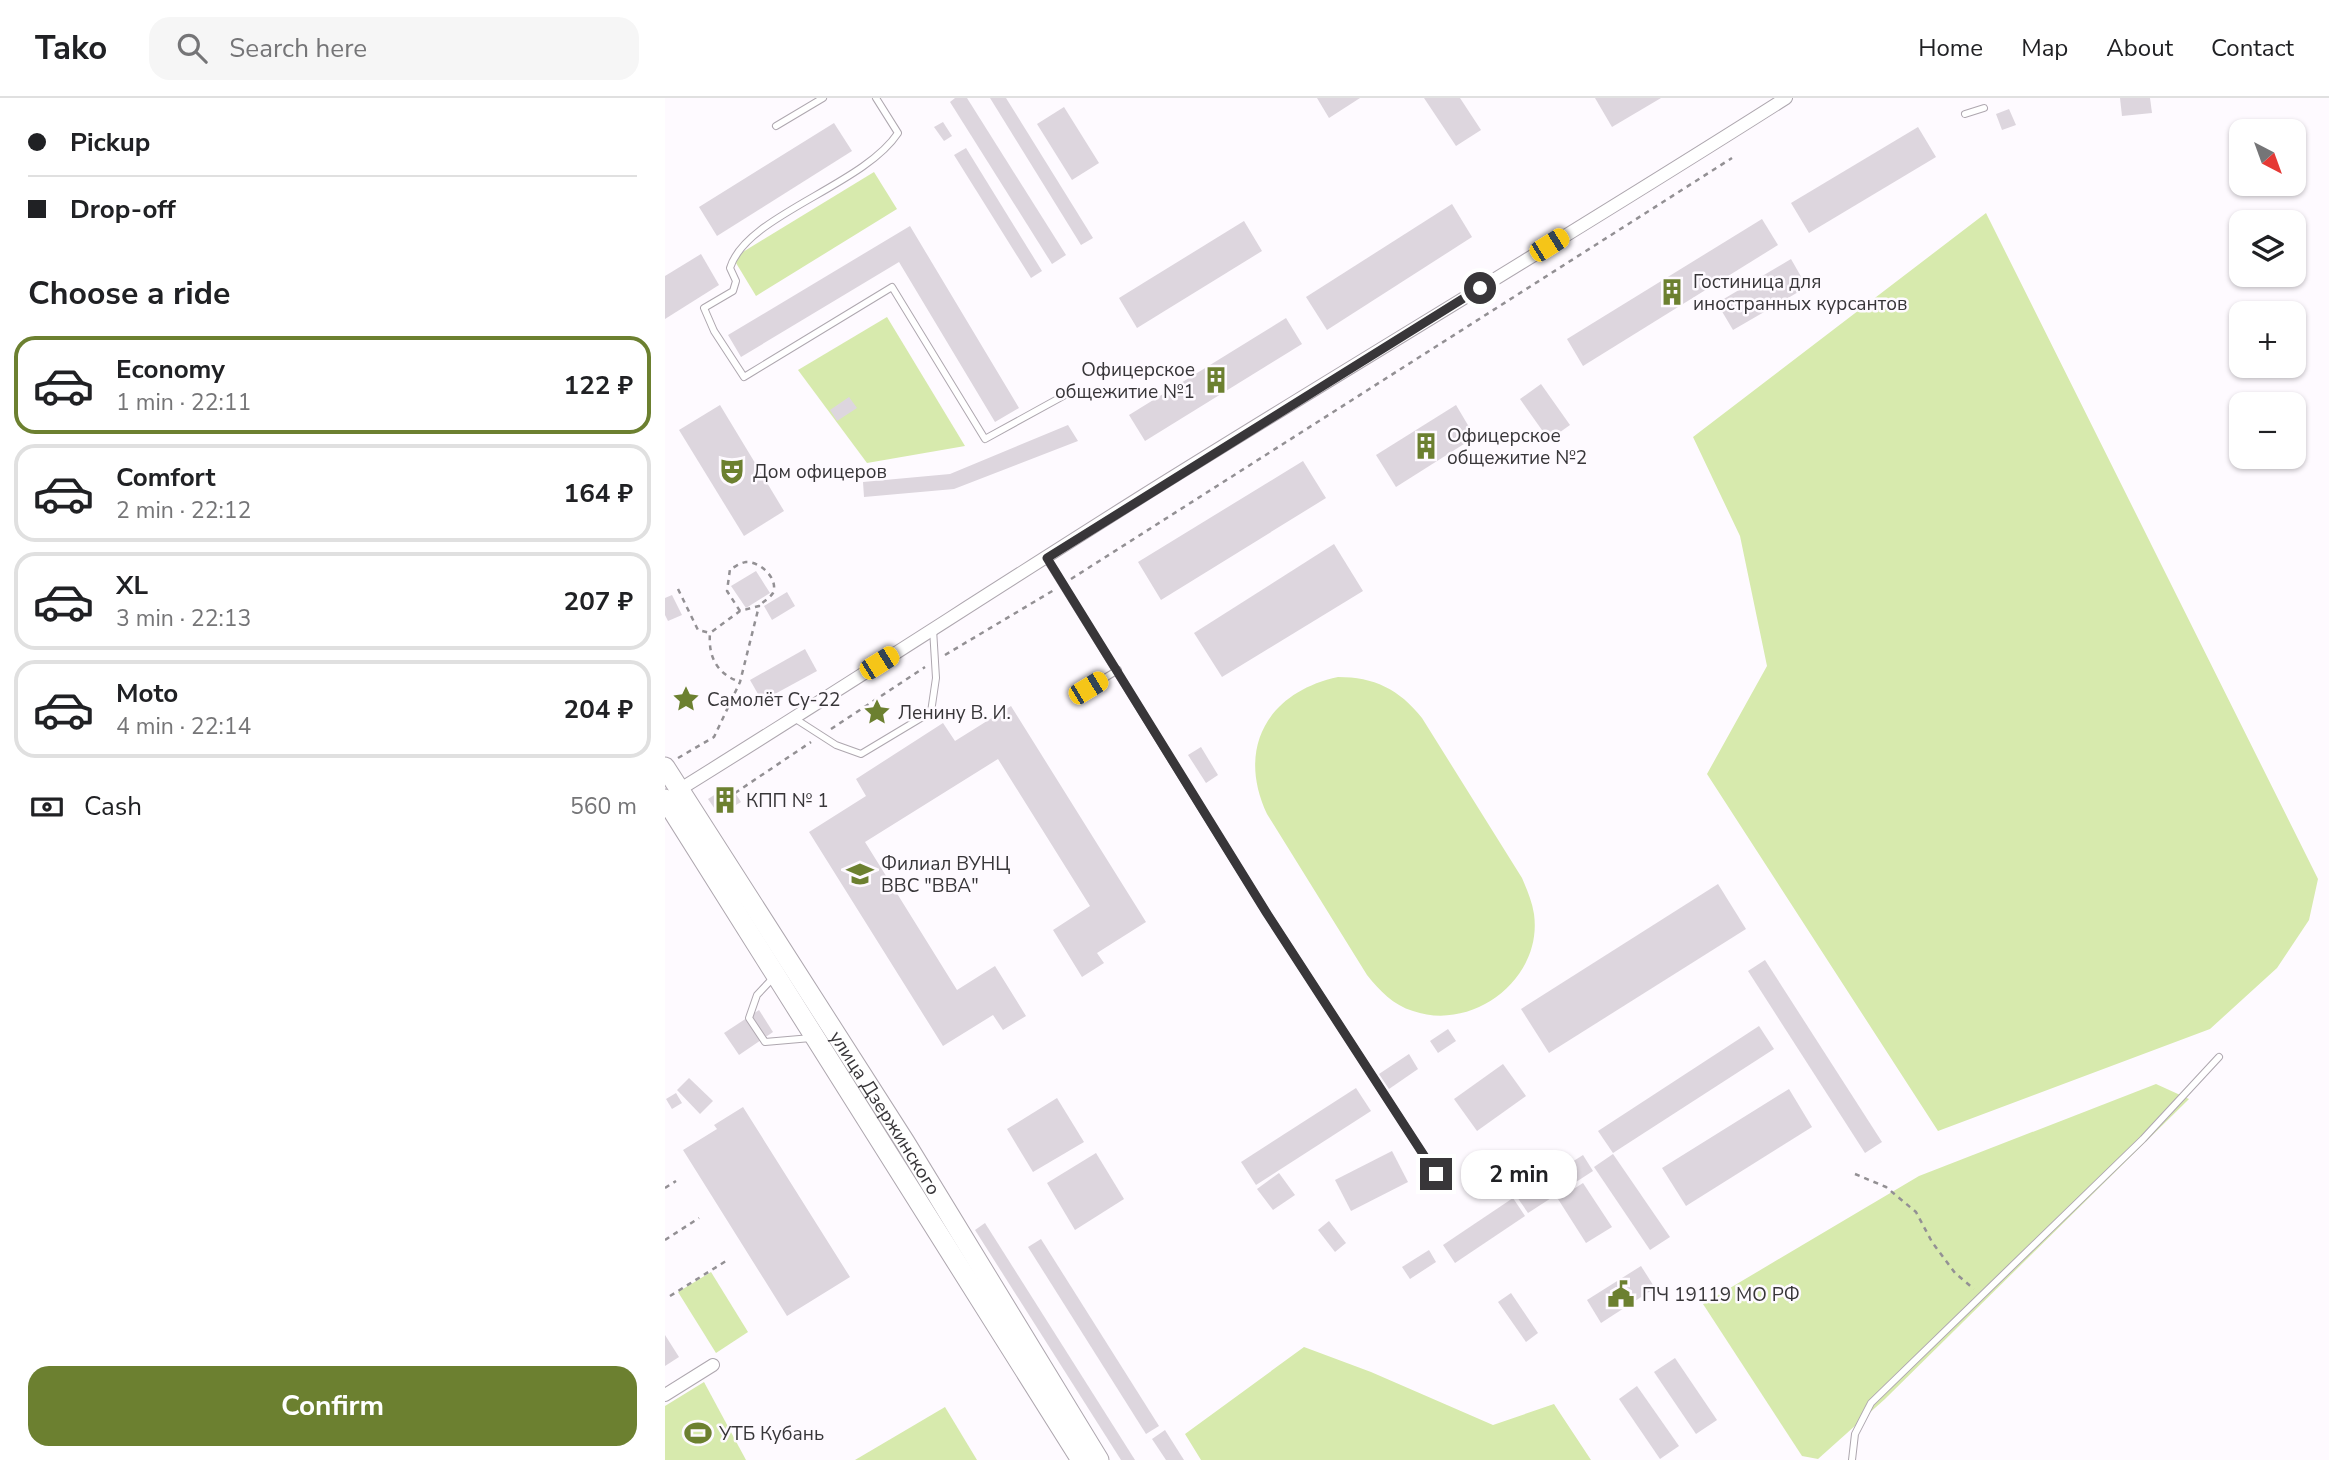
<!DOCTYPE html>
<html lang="en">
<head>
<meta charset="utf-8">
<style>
  :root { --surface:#fff; --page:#f6f6f6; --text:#202124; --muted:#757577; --line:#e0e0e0; --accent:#6c8030 }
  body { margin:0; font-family:"Nunito Sans",sans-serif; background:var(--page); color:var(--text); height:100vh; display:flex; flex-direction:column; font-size:26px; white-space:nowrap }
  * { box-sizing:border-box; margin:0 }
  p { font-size:23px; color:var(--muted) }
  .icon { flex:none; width:38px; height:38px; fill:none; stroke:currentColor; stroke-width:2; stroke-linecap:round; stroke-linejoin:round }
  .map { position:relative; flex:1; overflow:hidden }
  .sheet { display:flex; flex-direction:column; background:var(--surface); width:665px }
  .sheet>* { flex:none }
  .guide { display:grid; align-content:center; height:154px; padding:0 28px; background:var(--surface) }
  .needle { width:46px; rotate:139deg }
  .buttons { position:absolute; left:1564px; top:21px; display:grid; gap:14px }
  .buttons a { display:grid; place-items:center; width:77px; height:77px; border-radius:14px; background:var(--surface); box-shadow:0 2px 5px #0004; font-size:35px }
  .end { position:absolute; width:32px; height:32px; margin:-16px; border:9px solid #383639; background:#fff; box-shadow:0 0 0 4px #fff }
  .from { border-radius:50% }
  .bubble { position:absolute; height:49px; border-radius:21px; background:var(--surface); box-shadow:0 2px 5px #0004; font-size:23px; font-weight:700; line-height:49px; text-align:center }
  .car { position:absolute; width:21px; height:42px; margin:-21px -10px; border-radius:9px; box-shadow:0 0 5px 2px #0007; background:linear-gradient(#f5c518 24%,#345 0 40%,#f5c518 0 76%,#345 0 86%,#f5c518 0) }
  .guide b { display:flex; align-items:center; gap:24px; height:66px; font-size:26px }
  .guide b+b { border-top:2px solid var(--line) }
  .guide i { width:18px; height:18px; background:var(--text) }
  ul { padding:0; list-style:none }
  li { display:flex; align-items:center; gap:21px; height:98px; margin:0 14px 10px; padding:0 14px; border:4px solid var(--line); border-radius:21px }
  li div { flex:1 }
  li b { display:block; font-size:26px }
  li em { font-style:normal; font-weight:700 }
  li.selected { border-color:var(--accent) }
  li>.icon { width:63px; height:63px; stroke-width:1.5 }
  h2 { padding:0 28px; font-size:32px; line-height:84px }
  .pay { display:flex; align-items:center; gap:18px; height:77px; padding:0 28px; font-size:26px }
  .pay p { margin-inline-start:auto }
  .primary-button { display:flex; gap:14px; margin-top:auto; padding:14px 28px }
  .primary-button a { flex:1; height:80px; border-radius:21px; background:var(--accent); color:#fff; font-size:28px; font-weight:700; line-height:80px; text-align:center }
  header { display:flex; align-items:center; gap:42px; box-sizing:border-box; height:98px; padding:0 35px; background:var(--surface); border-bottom:2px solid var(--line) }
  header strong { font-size:33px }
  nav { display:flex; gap:38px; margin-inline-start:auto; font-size:24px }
  .search { width:490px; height:63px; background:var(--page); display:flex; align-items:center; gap:18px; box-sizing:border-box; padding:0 24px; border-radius:21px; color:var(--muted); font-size:26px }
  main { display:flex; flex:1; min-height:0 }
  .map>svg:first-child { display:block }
  .green { fill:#d7eaad }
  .building { fill:#ddd6de }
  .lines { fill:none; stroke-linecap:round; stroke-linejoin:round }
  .service-casing { stroke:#aea7af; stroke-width:8 }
  .minor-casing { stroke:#aea7af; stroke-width:14 }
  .primary-casing { stroke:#aea7af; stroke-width:21 }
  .path { stroke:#939094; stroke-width:2.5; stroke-dasharray:5 5; stroke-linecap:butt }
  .service { stroke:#fff; stroke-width:6 }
  .minor { stroke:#fff; stroke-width:12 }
  .primary { stroke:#fff; stroke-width:19 }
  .route { stroke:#383639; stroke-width:9 }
  .labels { text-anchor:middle; stroke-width:5; stroke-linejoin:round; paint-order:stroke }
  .poi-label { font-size:19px; fill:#383639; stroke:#fefaff; text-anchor:start }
  .street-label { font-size:19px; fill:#383639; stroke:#fefaff }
</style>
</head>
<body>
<header>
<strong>Tako</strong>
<div class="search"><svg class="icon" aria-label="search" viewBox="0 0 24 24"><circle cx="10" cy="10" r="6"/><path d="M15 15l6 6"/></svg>Search here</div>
<nav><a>Home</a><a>Map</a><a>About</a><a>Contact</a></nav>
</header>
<main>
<section class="sheet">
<div class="guide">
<b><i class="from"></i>Pickup</b>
<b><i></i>Drop-off</b>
</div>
<h2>Choose a ride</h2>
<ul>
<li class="selected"><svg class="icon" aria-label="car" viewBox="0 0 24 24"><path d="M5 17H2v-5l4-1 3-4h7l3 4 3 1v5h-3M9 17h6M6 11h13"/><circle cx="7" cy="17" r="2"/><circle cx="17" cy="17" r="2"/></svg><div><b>Economy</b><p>1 min · 22:11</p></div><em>122 ₽</em></li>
<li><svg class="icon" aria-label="car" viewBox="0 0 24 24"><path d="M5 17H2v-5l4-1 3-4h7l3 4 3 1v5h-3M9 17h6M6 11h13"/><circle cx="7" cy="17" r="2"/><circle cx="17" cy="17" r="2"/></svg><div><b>Comfort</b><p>2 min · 22:12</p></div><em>164 ₽</em></li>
<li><svg class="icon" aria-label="car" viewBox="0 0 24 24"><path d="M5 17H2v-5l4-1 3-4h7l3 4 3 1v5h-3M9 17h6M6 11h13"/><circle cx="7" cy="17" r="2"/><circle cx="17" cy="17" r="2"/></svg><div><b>XL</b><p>3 min · 22:13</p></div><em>207 ₽</em></li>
<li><svg class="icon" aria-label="car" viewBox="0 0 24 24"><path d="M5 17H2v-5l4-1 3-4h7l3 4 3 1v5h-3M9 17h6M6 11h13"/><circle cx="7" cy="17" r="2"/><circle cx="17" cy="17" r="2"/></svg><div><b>Moto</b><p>4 min · 22:14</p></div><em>204 ₽</em></li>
</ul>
<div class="pay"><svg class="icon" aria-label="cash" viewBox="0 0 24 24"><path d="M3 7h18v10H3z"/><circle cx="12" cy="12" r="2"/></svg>Cash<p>560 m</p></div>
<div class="primary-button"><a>Confirm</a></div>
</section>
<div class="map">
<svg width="1664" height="1362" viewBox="0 0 1664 1362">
  <rect width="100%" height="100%" fill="#fefaff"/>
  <!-- green -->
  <g class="green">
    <polygon points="209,74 232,111 91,198 68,160"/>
    <polygon points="1321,115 1653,781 1644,822 1612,870 1545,931 1273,1033 1042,676 1102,568 1075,438 1028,339"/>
    <polygon points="222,219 300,348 202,365 133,272"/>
    <path d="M673,579C709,579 734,591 757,620L857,780C862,792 867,803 869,816C878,881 808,934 748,913C728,907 715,893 702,877L602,716C571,650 603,594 673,579Z"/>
    <polygon points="1491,986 1524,1001 1220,1301 1153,1361 1137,1358 1038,1206 1254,1078"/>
    <polygon points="46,1174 83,1234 51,1255 13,1194"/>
    <polygon points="639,1249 706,1274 828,1327 889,1306 926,1362 536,1362 520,1336"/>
    <polygon points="39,1284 81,1362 0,1362 0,1308"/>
    <polygon points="280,1309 312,1362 190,1362"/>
  </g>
  <!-- building -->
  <g class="building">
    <polygon points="290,0 302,0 401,157 387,166 285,4"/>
    <polygon points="325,0 341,0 428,140 416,147"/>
    <polygon points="652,0 695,0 664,20"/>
    <polygon points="759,0 795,0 816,32 791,48"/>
    <polygon points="930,0 996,0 947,29"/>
    <polygon points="1455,0 1485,0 1487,15 1457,18"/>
    <polygon points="399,9 434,65 407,82 372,26"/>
    <polygon points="1344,11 1351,27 1337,32 1331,16"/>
    <polygon points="278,24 287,38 279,43 269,29"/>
    <polygon points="169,25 187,53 52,138 34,109"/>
    <polygon points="1253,29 1271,59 1144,135 1126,105"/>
    <polygon points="301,50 377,173 366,180 289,57"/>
    <polygon points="787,106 807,139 662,232 641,199"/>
    <polygon points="1097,121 1113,147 918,268 902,241"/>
    <polygon points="579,123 597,153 472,230 454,200"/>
    <polygon points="245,128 354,310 330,324 234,164 76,259 63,237"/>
    <polygon points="36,156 54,187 0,221 0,178"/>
    <polygon points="1126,161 1142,189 1068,232 1052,205"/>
    <polygon points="621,220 637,246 480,343 464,317"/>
    <polygon points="876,286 905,327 884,342 855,301"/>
    <polygon points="184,299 192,310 172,323 165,312"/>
    <polygon points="55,307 119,413 79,438 14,332"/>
    <polygon points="791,307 810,339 731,389 711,357"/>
    <polygon points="403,327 413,343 289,391 199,399 198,384 285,376"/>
    <polygon points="638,363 661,400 496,502 473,464"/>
    <polygon points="669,446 698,493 557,579 529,535"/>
    <polygon points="91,473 105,495 81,510 66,488"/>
    <polygon points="122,494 130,508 107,522 99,508"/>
    <polygon points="7,497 17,517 3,523 0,517 0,500"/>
    <polygon points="140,551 152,573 97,603 85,582"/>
    <polygon points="346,608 481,824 432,855 439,865 417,879 388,832 425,808 333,661 200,744 292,892 330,868 361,918 338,932 328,917 278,948 144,734 201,698 191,681 278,625 290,643"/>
    <polygon points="536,649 553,677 541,685 523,657"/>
    <polygon points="65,687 76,704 54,717 43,701"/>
    <polygon points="1053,786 1081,831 884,955 856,911"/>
    <polygon points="1100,862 1217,1044 1200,1055 1083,873"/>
    <polygon points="94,912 108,934 74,957 59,935"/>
    <polygon points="1094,928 1109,951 948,1055 933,1033"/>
    <polygon points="783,931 791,943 773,955 765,943"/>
    <polygon points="744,956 753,971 724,991 714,976"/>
    <polygon points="838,966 861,998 812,1033 789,1001"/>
    <polygon points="24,980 48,1003 35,1016 12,992"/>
    <polygon points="691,990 706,1013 591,1087 576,1064"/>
    <polygon points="1124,991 1147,1029 1021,1108 997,1070"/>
    <polygon points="11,995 17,1005 7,1011 1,1001"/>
    <polygon points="392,1000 419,1044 368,1074 342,1031"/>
    <polygon points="78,1009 185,1179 122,1218 18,1052 52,1031 49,1027"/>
    <polygon points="727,1053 743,1084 686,1113 670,1082"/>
    <polygon points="431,1055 459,1101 410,1132 382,1085"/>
    <polygon points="948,1056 1005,1139 985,1152 929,1069"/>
    <polygon points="918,1057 928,1073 863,1115 852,1099"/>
    <polygon points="614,1075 630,1097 608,1112 592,1091"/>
    <polygon points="918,1085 947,1129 921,1145 893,1101"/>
    <polygon points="848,1100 860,1118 790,1165 778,1147"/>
    <polygon points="664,1123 681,1145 670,1154 653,1132"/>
    <polygon points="320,1125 470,1362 456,1362 310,1132"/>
    <polygon points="376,1141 494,1328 481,1336 363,1149"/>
    <polygon points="764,1152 771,1164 745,1181 737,1169"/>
    <polygon points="976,1168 990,1190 936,1225 922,1202"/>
    <polygon points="846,1195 873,1235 861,1244 833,1204"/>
    <polygon points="0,1237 14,1259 0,1268"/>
    <polygon points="1010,1260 1052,1322 1031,1336 989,1274"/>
    <polygon points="972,1288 1014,1348 995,1361 954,1301"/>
    <polygon points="500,1332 519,1362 501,1362 487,1341"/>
  </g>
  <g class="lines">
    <defs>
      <g id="service">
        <path d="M211,0L233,35C198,88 81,117 65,170L71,183L68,193L39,210L49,233L79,279L227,189L320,341L400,297"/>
        <polyline points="1300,16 1319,10"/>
        <polyline points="111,28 158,0"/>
        <polyline points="381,460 601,814 771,1076"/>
        <polyline points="423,590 453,572"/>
        <polyline points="129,620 171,647 196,656 266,614 271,580 268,531"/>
        <polyline points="108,880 92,897 84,920 100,944 146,940"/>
        <polyline points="1187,1362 1190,1336 1206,1305 1478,1041 1554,959"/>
      </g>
      <g id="minor">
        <path d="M9,695C164,599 317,499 471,402C687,267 906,137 1121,0"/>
        <polyline points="0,1297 48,1267"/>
      </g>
      <g id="primary">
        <path id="s1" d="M0,669L240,1044L434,1362"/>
        <polyline points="0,701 416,1362"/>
      </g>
    </defs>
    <!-- service casing -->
    <use href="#service" class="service-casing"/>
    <!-- minor casing -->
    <use href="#minor" class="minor-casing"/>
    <!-- primary casing -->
    <use href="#primary" class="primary-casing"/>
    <!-- path -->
    <g class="path">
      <polyline points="406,481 1067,60"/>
      <polyline points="13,491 33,532 45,535"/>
      <path d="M75,513L62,493L65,471C70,469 75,465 81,464C94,463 114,480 108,495C105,500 99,503 95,507"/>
      <polyline points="280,557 389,492"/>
      <polyline points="166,631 260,569"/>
      <path d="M13,660L49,639L75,584L94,508L75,513L45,535C43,559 52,576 75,584"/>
      <polyline points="70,695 146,644"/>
      <polyline points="1190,1076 1221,1089 1251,1114 1267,1144 1290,1175 1309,1191"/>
      <polyline points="0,1090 11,1083"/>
      <polyline points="0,1142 34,1120"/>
      <polyline points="5,1198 61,1163"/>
    </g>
    <!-- service -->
    <use href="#service" class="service"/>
    <!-- minor -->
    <use href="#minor" class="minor"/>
    <!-- primary -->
    <use href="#primary" class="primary"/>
  </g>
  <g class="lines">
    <!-- route -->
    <polyline class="route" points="771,1076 601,814 382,460 815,190"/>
  </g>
  <!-- icons -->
  <defs>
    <symbol id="building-bare" viewBox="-9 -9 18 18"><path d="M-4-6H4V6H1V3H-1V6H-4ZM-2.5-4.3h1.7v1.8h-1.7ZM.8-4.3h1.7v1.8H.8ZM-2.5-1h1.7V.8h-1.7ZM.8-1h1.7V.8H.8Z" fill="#6c8030" stroke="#fefaff" stroke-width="2.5" paint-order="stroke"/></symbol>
    <symbol id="theatre-bare" viewBox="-9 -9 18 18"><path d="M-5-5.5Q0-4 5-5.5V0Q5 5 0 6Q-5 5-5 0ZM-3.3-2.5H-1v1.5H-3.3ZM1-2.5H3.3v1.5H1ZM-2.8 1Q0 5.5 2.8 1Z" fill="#6c8030" stroke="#fefaff" stroke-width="2.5" paint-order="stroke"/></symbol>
    <symbol id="sight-bare" viewBox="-9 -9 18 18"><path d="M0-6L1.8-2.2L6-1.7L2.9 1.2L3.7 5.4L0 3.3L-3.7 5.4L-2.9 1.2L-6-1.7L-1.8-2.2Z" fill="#6c8030" stroke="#fefaff" stroke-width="2.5" paint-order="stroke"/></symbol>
    <symbol id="university-bare" viewBox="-9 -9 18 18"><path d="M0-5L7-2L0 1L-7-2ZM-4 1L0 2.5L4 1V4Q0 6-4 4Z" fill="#6c8030" stroke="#fefaff" stroke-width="2.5" paint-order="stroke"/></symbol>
    <symbol id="civic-bare" viewBox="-9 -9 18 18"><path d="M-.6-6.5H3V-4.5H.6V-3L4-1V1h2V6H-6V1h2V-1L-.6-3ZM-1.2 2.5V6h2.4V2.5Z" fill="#6c8030" stroke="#fefaff" stroke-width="2.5" paint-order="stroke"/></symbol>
    <symbol id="stadium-bare" viewBox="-9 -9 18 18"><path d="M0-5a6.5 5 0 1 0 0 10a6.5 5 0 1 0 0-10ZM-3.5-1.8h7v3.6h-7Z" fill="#6c8030" stroke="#fefaff" stroke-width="2.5" paint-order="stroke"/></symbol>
  </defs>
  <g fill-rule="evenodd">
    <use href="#building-bare" x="988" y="175" width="38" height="38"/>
    <use href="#building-bare" x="532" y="263" width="38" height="38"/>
    <use href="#building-bare" x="742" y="329" width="38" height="38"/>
    <use href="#theatre-bare" x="48" y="354" width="38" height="38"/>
    <use href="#sight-bare" x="2" y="582" width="38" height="38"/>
    <use href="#sight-bare" x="193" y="595" width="38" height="38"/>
    <use href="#building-bare" x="41" y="683" width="38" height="38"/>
    <use href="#university-bare" x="176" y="757" width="38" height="38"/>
    <use href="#civic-bare" x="937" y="1177" width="38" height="38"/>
    <use href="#stadium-bare" x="14" y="1316" width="38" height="38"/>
  </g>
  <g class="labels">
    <!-- poi labels -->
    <g class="poi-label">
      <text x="1028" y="190">Гостиница для<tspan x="1028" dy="22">иностранных курсантов</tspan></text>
      <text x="530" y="278" text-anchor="end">Офицерское<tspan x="530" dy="22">общежитие №1</tspan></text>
      <text x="782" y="344">Офицерское<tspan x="782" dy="22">общежитие №2</tspan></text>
      <text x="88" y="380">Дом офицеров</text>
      <text x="42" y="608">Самолёт Су-22</text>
      <text x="233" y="621">Ленину В. И.</text>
      <text x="81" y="709">КПП № 1</text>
      <text x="216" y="772">Филиал ВУНЦ<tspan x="216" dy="22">ВВС "ВВА"</tspan></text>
      <text x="977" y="1203">ПЧ 19119 МО РФ</text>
      <text x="54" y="1342">УТБ Кубань</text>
    </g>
    <!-- street labels -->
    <g class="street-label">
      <text dy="7" stroke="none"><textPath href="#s1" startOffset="410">улица Дзержинского</textPath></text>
    </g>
  </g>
</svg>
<div class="buttons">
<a><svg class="needle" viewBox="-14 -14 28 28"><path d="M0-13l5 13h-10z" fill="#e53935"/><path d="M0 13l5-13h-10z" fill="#757577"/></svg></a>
<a><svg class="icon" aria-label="layers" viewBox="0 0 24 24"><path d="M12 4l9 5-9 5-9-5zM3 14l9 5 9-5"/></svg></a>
<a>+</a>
<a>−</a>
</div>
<i class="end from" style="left:815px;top:190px"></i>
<i class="end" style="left:771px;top:1076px"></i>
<div class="bubble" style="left:796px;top:1052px;width:116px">2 min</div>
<i class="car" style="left:884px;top:147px;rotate:58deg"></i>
<i class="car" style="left:214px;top:565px;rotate:58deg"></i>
<i class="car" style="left:423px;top:590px;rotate:59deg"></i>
</div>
</main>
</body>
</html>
